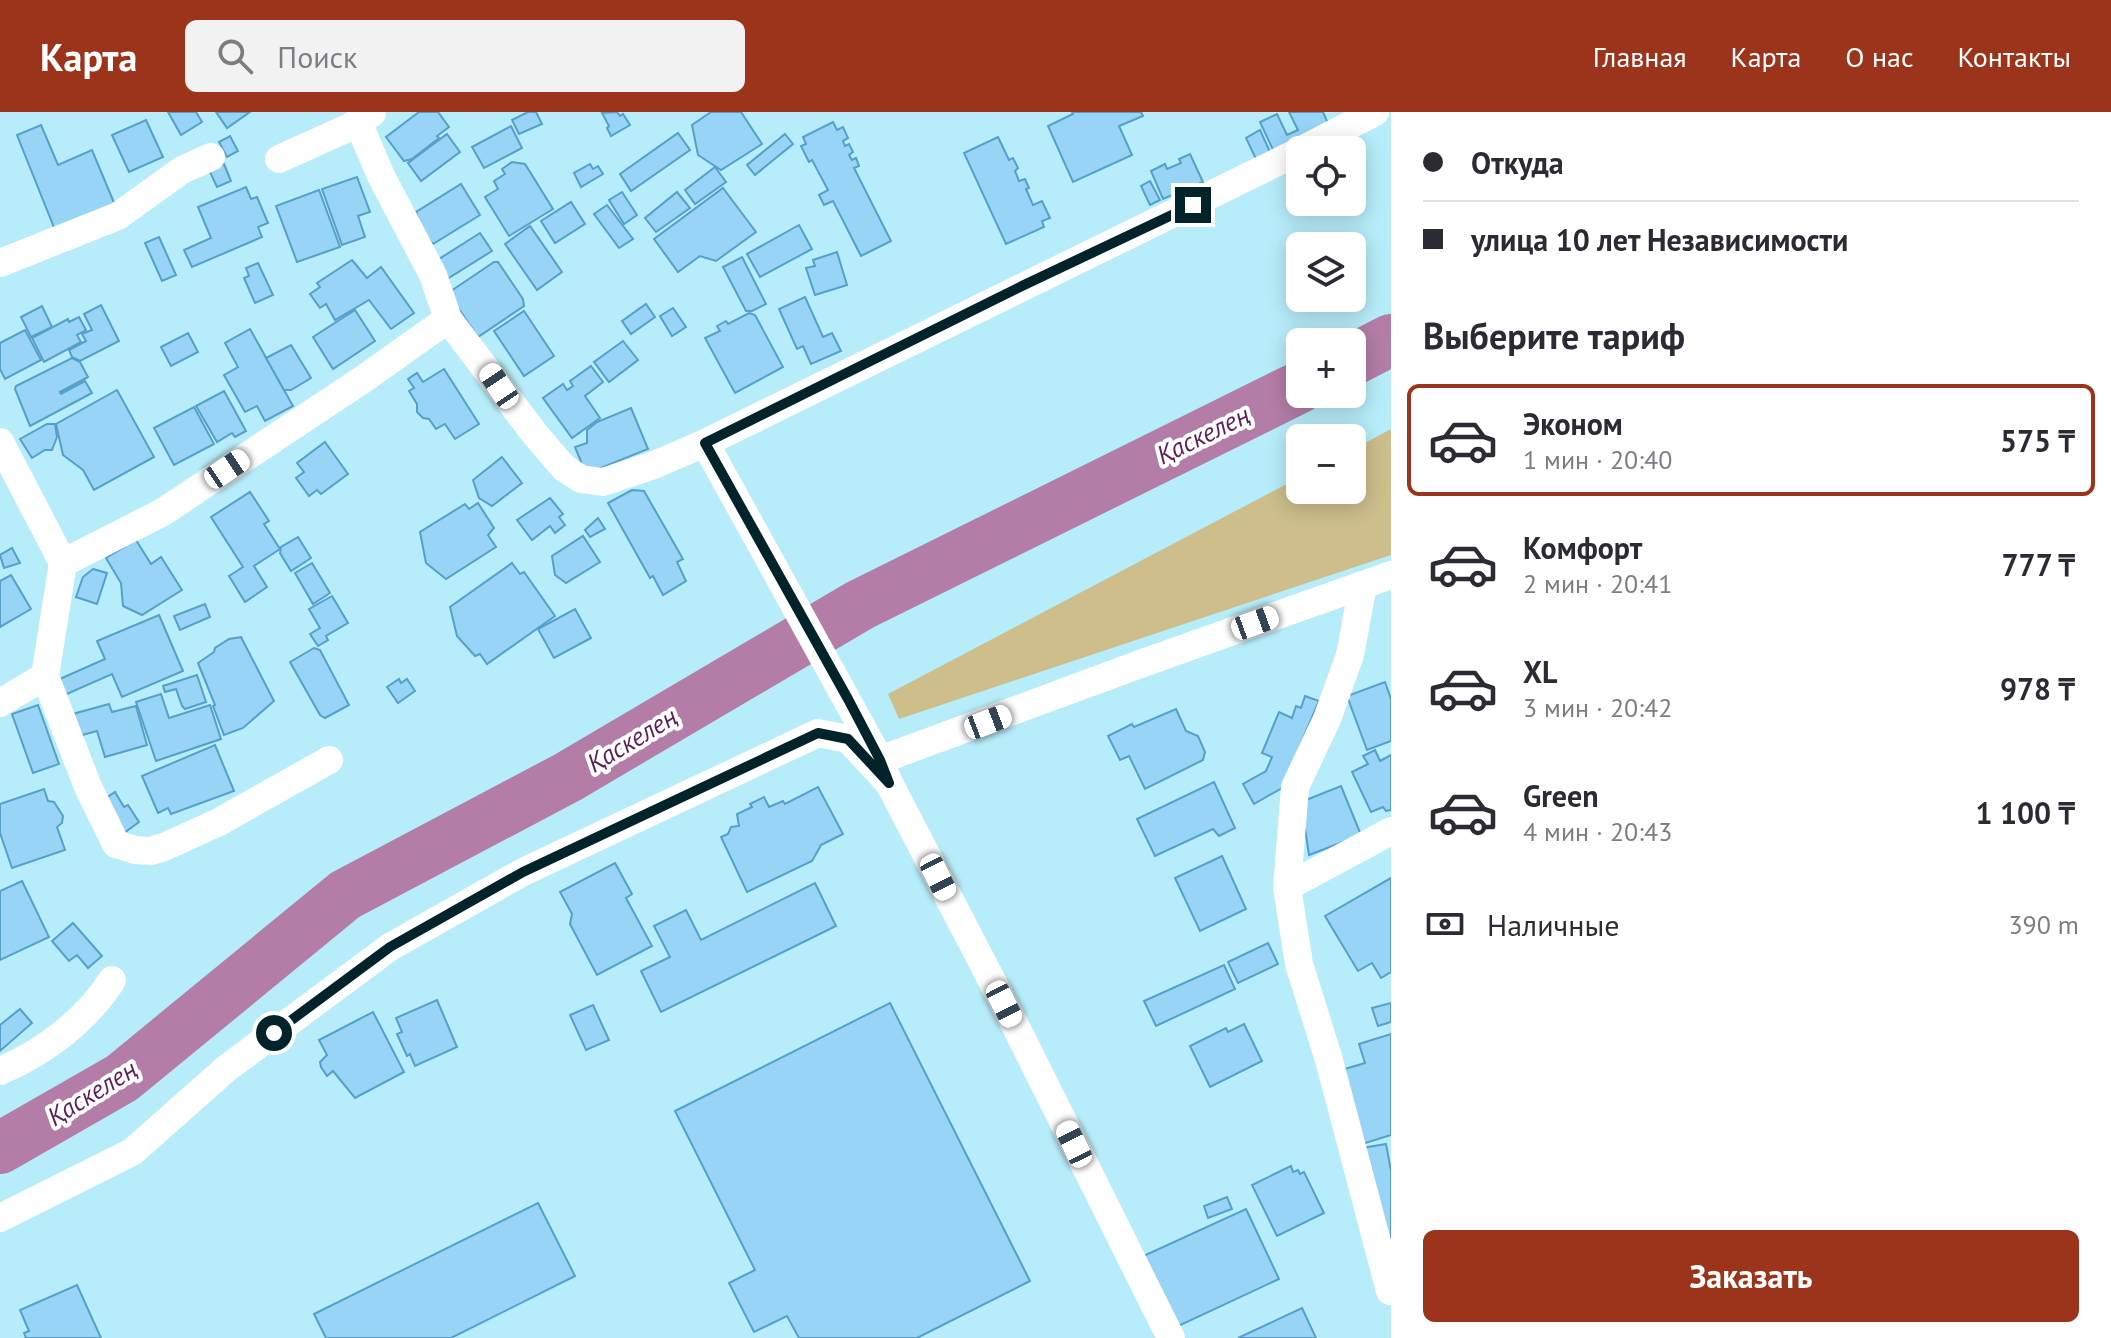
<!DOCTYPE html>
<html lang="ru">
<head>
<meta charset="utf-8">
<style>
  :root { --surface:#fff; --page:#f2f2f3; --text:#2b2b33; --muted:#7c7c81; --line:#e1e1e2; --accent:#9c331b }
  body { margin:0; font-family:"PT Sans",sans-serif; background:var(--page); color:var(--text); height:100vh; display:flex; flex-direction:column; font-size:30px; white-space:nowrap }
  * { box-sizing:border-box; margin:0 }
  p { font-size:26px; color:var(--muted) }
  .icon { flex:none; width:44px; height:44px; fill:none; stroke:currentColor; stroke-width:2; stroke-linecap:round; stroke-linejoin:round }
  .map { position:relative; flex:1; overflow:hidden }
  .sheet { display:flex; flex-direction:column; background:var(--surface); width:720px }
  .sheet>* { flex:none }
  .top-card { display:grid; align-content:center; height:176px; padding:0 32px; background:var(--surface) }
  .tools { position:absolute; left:1286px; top:24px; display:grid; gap:16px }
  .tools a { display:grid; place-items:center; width:80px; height:80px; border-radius:12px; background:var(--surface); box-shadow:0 4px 20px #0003; font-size:40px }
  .end { position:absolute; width:36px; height:36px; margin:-18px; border:10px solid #03232a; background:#fff; box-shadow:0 0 0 4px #fff }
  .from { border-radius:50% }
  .car { position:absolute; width:24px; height:48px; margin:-24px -12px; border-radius:10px; box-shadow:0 0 6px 2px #0007; background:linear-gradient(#fff 24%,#345 0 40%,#fff 0 76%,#345 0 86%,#fff 0) }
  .top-card b { display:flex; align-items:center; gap:28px; height:76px; font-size:30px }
  .top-card b+b { border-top:2px solid var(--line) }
  .top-card i { width:20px; height:20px; background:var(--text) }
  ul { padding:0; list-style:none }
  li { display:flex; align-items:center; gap:24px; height:112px; margin:0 16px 12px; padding:0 16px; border:4px solid transparent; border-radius:12px }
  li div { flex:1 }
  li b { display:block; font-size:30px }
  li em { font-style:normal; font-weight:700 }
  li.on { border-color:var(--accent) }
  li>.icon { width:72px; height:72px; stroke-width:1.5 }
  h2 { padding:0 32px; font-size:36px; line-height:96px }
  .pay { display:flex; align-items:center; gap:20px; height:88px; padding:0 32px; font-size:30px }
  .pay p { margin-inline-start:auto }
  .cta { display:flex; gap:16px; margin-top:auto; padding:16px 32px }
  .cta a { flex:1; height:92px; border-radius:12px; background:var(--accent); color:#fff; font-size:32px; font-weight:700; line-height:92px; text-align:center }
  header { display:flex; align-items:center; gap:48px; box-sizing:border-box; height:112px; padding:0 40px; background:var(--accent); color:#fff }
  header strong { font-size:38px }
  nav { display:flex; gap:44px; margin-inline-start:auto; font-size:28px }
  .search { width:560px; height:72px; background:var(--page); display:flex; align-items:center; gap:20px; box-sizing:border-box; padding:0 28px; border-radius:12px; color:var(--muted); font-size:30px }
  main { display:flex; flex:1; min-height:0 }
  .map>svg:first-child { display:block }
  .green { fill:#cdbe8c }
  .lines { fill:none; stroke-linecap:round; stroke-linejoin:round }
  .river { stroke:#b37da7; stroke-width:52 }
  .building { fill:#98d4f6; stroke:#54a0c9; stroke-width:2 }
  .minor { stroke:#fff; stroke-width:28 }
  .route { stroke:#03232a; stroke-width:10 }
  .labels { text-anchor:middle; stroke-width:8; stroke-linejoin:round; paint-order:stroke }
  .water-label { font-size:26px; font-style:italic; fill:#5e1d54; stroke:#fff }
</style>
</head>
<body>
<header>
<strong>Карта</strong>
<div class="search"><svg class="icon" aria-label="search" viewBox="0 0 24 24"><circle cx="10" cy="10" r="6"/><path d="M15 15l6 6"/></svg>Поиск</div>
<nav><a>Главная</a><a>Карта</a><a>О нас</a><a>Контакты</a></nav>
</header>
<main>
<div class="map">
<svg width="1391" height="1226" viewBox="0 0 1391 1226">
  <rect width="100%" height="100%" fill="#b7edfa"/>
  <!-- green -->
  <polygon class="green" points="1391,317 1391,443 899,607 888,582 1300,365 1300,378 1352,378 1352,338"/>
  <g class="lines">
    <!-- river -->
    <g class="river">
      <polyline points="1352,248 1391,228"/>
      <polyline points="0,1036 122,966 345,783 568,665 860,493 1300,275"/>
    </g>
  </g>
  <!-- building -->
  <g class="building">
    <polygon points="168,0 196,0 202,10 181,23"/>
    <polygon points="216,0 250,0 227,16"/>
    <polygon points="419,0 438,0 449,15 437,24 439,26 412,47 404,49 386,25"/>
    <polygon points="528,0 536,0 542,12 519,22 512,8"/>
    <polygon points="617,0 620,4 623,2 630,13 611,24 607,16 609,14 602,1"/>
    <polygon points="711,0 741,0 762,32 721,58 698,43 692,13"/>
    <polygon points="1072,0 1141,0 1143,4 1119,14 1132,43 1073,70 1048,14 1073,2"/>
    <polygon points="1289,0 1323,0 1330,16 1275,42 1260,10 1277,2 1287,23 1298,18"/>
    <polygon points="146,8 163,45 129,60 112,23"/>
    <polygon points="833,10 837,18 843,15 848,26 843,29 845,34 849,32 853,40 849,43 852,48 856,46 859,54 854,56 891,129 861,144 833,89 824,93 819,83 828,78 812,48 809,50 801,34 806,32 803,25"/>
    <polygon points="41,13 58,53 92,38 115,93 55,118 17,23"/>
    <polygon points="511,14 522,36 484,56 472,35"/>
    <polygon points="1260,18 1270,40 1256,47 1246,26"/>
    <polygon points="678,21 690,38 631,79 620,62"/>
    <polygon points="447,22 460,40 421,69 408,51"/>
    <polygon points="785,22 793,32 755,63 747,53"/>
    <polygon points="230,24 238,39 227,45 219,30"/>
    <polygon points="998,25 1009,48 1013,46 1018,56 1015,59 1019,69 1025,67 1029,76 1026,77 1033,93 1042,89 1050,106 1042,109 1044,115 1006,132 964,41"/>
    <polygon points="1190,42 1203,70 1163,87 1151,59 1165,52 1167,57 1181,51 1179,47"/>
    <polygon points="512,50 525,52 553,97 509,124 485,85 498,77 494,69 505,62 502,57"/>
    <polygon points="224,52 231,69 217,75 209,58"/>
    <polygon points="590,52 593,57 598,54 603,62 581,75 574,61"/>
    <polygon points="715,55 726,70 695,92 685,78"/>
    <polygon points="357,65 370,100 358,104 365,125 342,133 322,77"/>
    <polygon points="1150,69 1160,88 1150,93 1141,74"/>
    <polygon points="461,72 480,103 433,132 422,121 416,100"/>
    <polygon points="246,75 251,87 257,85 268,111 258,115 262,125 192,155 184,138 211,126 198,95"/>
    <polygon points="723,76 756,120 716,149 700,144 678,160 654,127"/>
    <polygon points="319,78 340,135 297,150 276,94"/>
    <polygon points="622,80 637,103 624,112 609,88"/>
    <polygon points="677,80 690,96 656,120 645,106"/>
    <polygon points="571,90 585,112 555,131 541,109"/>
    <polygon points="607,93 633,127 619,136 594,102"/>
    <polygon points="799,113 812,137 760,165 747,142"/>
    <polygon points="530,114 562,160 537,178 505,132"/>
    <polygon points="480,121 492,139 444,169 439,147"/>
    <polygon points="159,125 176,163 162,169 145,131"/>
    <polygon points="837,140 847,173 815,183 806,156 815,154 813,148"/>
    <polygon points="742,145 766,192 752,199 746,199 723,155"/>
    <polygon points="352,148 367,166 381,155 414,201 391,217 369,188 335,208 326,192 320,196 310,182 320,175 317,171"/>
    <polygon points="494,150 498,150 523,187 524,194 478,225 450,184 451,179"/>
    <polygon points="258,151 273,183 255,191 244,166 249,164 246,156"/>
    <polygon points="805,185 823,225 832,221 841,239 811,252 803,234 797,237 779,197"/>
    <polygon points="646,192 655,205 631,222 622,209"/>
    <polygon points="101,193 119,229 80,249 72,245 69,238 86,229 82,222 92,218 84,202"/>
    <polygon points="42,194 52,215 31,225 21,205"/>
    <polygon points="673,196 686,215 672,224 660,204"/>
    <polygon points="355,198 375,229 333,257 313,225"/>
    <polygon points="524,199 554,244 524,264 494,219"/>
    <polygon points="749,201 755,203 783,255 735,281 705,226 720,219 717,214 726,209 728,212"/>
    <polygon points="79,205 86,218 77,223 81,230 44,250 32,226 68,207 69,210"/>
    <polygon points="250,217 293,294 265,309 257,294 245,300 224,263 238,255 225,231"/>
    <polygon points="25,218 41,248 5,267 0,257 0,231"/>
    <polygon points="188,221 198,240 171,254 161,235"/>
    <polygon points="623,229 638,248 609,270 594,250"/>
    <polygon points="291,233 311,266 291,278 284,278 266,246"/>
    <polygon points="72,246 80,250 88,265 60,280 61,282 85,269 92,281 30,314 15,277 16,274"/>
    <polygon points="591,254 603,270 585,284 600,306 572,326 543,286 563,272 567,278 573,274 570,269"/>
    <polygon points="444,257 479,312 455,327 445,312 436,317 429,307 423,306 417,300 417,292 409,279 414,276 408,267 417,261 423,270"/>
    <polygon points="117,278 154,345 94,378 83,358 63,343 56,312"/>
    <polygon points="224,279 246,319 235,325 232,321 217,330 196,294"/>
    <polygon points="194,295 214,332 174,353 154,316"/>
    <polygon points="631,296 648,337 586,362 575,335 587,331 587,318 597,310"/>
    <polygon points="47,312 55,312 57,325 52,338 45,338 32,346 20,327"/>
    <polygon points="325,330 348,362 321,382 317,378 309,384 296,366 304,360 297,351"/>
    <polygon points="502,345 522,371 492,394 479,386 473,368"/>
    <polygon points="632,378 644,379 683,447 677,450 686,469 663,483 653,464 650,466 608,391"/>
    <polygon points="250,380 269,409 264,412 280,437 254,454 267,475 245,490 229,464 243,455 211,405"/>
    <polygon points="550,386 563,402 559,405 565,413 555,421 550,414 532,428 517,408"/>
    <polygon points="478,391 494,416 488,423 496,435 446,467 426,451 420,420 465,392 469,397"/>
    <polygon points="598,406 605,417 590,425 585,418"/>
    <polygon points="583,424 600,450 566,471 555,463 552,444"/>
    <polygon points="298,425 311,446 291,459 280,441 281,435"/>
    <polygon points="136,428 151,452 161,445 182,478 142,503 123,494 121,471 106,446"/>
    <polygon points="12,436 20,451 4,456 0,443"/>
    <polygon points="312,451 330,481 313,492 295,461"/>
    <polygon points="512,451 520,462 524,460 555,504 487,552 480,542 475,544 457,524 450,495"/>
    <polygon points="93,457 107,461 97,492 76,485 83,465"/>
    <polygon points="11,463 31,497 0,515 0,469"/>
    <polygon points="332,484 348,511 326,524 328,528 318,534 310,522 320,516 309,497"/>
    <polygon points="205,492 210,505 180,518 174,504"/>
    <polygon points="575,497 591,526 554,546 538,517"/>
    <polygon points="159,503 183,559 122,585 112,562 60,585 53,570 105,547 97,529"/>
    <polygon points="241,525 274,589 243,616 224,623 213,594 215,593 198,551 214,540 215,536 229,527"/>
    <polygon points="314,536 320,538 349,593 325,606 320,603 290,550"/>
    <polygon points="197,563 206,590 185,597 182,594 176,577 165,580 163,574"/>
    <polygon points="399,567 401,571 407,567 415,579 398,591 387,575"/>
    <polygon points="1385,570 1391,587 1391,629 1367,638 1347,584"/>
    <polygon points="161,582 169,606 210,593 221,627 156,649 136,590"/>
    <polygon points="1305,584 1319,589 1282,676 1254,692 1243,672 1266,659 1272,645 1262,641 1279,600 1292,606 1296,594 1301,596"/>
    <polygon points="109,592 112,600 136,594 147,633 105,645 97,619 75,625 69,603"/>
    <polygon points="38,593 59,652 33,661 12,602"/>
    <polygon points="1176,597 1186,619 1198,624 1205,640 1203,648 1145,677 1129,644 1120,648 1108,624 1132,612 1134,615"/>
    <polygon points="215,633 234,679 171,702 168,696 158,701 142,664"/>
    <polygon points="1375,638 1380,649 1391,643 1391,698 1386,699 1383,695 1371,700 1352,660 1368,652 1363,644"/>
    <polygon points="1214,670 1235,716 1219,724 1213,717 1155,744 1137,707"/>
    <polygon points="1341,674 1361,723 1309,743 1301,690"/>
    <polygon points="818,675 843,722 821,733 812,749 747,780 721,725 728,722 731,715 739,714 737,702 752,695 750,692 764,685 769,695 783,689 785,692"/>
    <polygon points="44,677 48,689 54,690 63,704 62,711 57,715 65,738 12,756 0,721 0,692"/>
    <polygon points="115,680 124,695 128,693 139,710 124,721 103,688"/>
    <polygon points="1222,744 1246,797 1200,819 1175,766"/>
    <polygon points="615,751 632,782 626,786 652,834 597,863 570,812 572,802 560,780"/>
    <polygon points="1391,766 1391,860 1381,866 1372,851 1358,859 1325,804"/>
    <polygon points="22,769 49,825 0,848 0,779"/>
    <polygon points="815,771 836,814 661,900 641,859 670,845 654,814 686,798 701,828"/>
    <polygon points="73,811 102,844 88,856 77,843 69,849 52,829"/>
    <polygon points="1268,831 1278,852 1238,871 1228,850"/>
    <polygon points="1224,853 1235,877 1156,914 1144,889"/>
    <polygon points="437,888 457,935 415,954 410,942 407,944 397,922 402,920 396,906"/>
    <polygon points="890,891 1030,1169 917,1226 799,1226 787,1204 754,1220 729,1171 755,1158 675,999"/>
    <polygon points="1391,891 1391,910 1378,914 1372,896"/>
    <polygon points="593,893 609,928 586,938 570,903"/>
    <polygon points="20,897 32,911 0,939 0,913"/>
    <polygon points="373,900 404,960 355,986 333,959 327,964 321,955 320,950 327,943 319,928"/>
    <polygon points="1244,912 1262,949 1210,975 1190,934 1226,916 1228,920"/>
    <polygon points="1391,922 1391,1023 1362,1032 1338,959 1365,951 1359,932"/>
    <polygon points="1386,1032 1391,1059 1391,1139 1362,1036"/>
    <polygon points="1291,1054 1293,1060 1298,1058 1300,1062 1304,1060 1324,1101 1277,1124 1252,1073"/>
    <polygon points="1227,1085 1232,1097 1208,1106 1204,1094"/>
    <polygon points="538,1091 575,1164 451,1226 326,1226 314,1202"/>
    <polygon points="1246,1097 1279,1167 1172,1217 1139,1146"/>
    <polygon points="77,1173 101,1226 26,1226 24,1221 29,1219 20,1198"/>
    <polygon points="1302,1196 1316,1226 1238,1226"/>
  </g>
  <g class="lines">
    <!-- minor -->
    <g class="minor">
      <polyline points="358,10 381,64 433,163 448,207"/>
      <polyline points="1302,38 1375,0"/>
      <polyline points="279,47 350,15 372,1"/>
      <polyline points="0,151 118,104 182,58 211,45"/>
      <polyline points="0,330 63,451"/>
      <polyline points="705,331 880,648 889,671 1017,917 1171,1226"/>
      <polyline points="63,451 163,400 362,268 448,207 534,321 564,356 581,367 603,370 654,353 705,331 1300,39"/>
      <polyline points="1363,473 1350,543 1327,607 1295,675 1287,775 1299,852 1329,948 1390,1179"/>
      <polyline points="45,564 88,675 116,732 135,738 151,739 164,735 219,710 329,648"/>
      <polyline points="0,591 45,564 63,451"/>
      <polyline points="880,648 1143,551 1391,463"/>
      <polyline points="1287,775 1391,719"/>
      <path d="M0,959C43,941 87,908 112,868"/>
      <polyline points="0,1106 132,1040 227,956 390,835 523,760 818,621 848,627 889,671"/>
    </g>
  </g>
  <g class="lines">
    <!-- route -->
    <polyline class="route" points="274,921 390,835 523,760 818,621 848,627 889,671 880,648 848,587 705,331 1024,173 1193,93"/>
  </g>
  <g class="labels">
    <!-- water labels -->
    <g class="water-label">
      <text transform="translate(1203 323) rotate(-26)" y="9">Қаскелең</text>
      <text transform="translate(632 628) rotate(-31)" y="9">Қаскелең</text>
      <text transform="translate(92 981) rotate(-32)" y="9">Қаскелең</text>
    </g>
  </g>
</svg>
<div class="tools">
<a><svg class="icon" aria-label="locate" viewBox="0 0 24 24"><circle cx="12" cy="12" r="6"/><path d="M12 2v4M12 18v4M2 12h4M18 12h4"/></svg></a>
<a><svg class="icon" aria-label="layers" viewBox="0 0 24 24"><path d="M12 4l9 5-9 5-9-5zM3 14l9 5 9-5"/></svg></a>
<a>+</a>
<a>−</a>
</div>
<i class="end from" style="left:274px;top:921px"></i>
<i class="end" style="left:1193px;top:93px"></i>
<i class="car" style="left:499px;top:274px;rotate:326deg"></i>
<i class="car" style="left:227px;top:357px;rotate:56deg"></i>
<i class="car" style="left:1255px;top:511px;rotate:70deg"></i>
<i class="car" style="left:988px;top:610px;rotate:69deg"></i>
<i class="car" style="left:938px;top:765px;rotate:153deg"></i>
<i class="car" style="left:1004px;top:892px;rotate:153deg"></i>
<i class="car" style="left:1074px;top:1032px;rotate:334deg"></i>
</div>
<section class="sheet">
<div class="top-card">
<b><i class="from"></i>Откуда</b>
<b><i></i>улица 10 лет Независимости</b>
</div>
<h2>Выберите тариф</h2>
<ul>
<li class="on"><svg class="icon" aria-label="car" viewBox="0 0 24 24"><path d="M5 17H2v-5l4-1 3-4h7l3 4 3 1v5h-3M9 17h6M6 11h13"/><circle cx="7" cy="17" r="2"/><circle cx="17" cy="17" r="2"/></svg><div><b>Эконом</b><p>1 мин · 20:40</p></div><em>575 ₸</em></li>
<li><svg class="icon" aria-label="car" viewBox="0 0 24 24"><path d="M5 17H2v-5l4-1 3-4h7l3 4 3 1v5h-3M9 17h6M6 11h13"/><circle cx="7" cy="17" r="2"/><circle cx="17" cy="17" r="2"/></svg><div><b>Комфорт</b><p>2 мин · 20:41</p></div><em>777 ₸</em></li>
<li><svg class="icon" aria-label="car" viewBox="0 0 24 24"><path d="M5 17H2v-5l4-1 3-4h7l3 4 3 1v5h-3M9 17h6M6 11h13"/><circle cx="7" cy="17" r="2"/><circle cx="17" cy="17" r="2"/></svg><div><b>XL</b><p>3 мин · 20:42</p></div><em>978 ₸</em></li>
<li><svg class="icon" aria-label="car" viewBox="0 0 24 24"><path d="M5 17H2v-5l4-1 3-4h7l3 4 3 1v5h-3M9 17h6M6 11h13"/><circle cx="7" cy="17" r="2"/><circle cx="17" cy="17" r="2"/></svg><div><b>Green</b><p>4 мин · 20:43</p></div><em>1 100 ₸</em></li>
</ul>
<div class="pay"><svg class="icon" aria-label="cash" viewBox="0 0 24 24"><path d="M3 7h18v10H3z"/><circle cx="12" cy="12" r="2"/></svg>Наличные<p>390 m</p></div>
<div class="cta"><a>Заказать</a></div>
</section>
</main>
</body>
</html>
